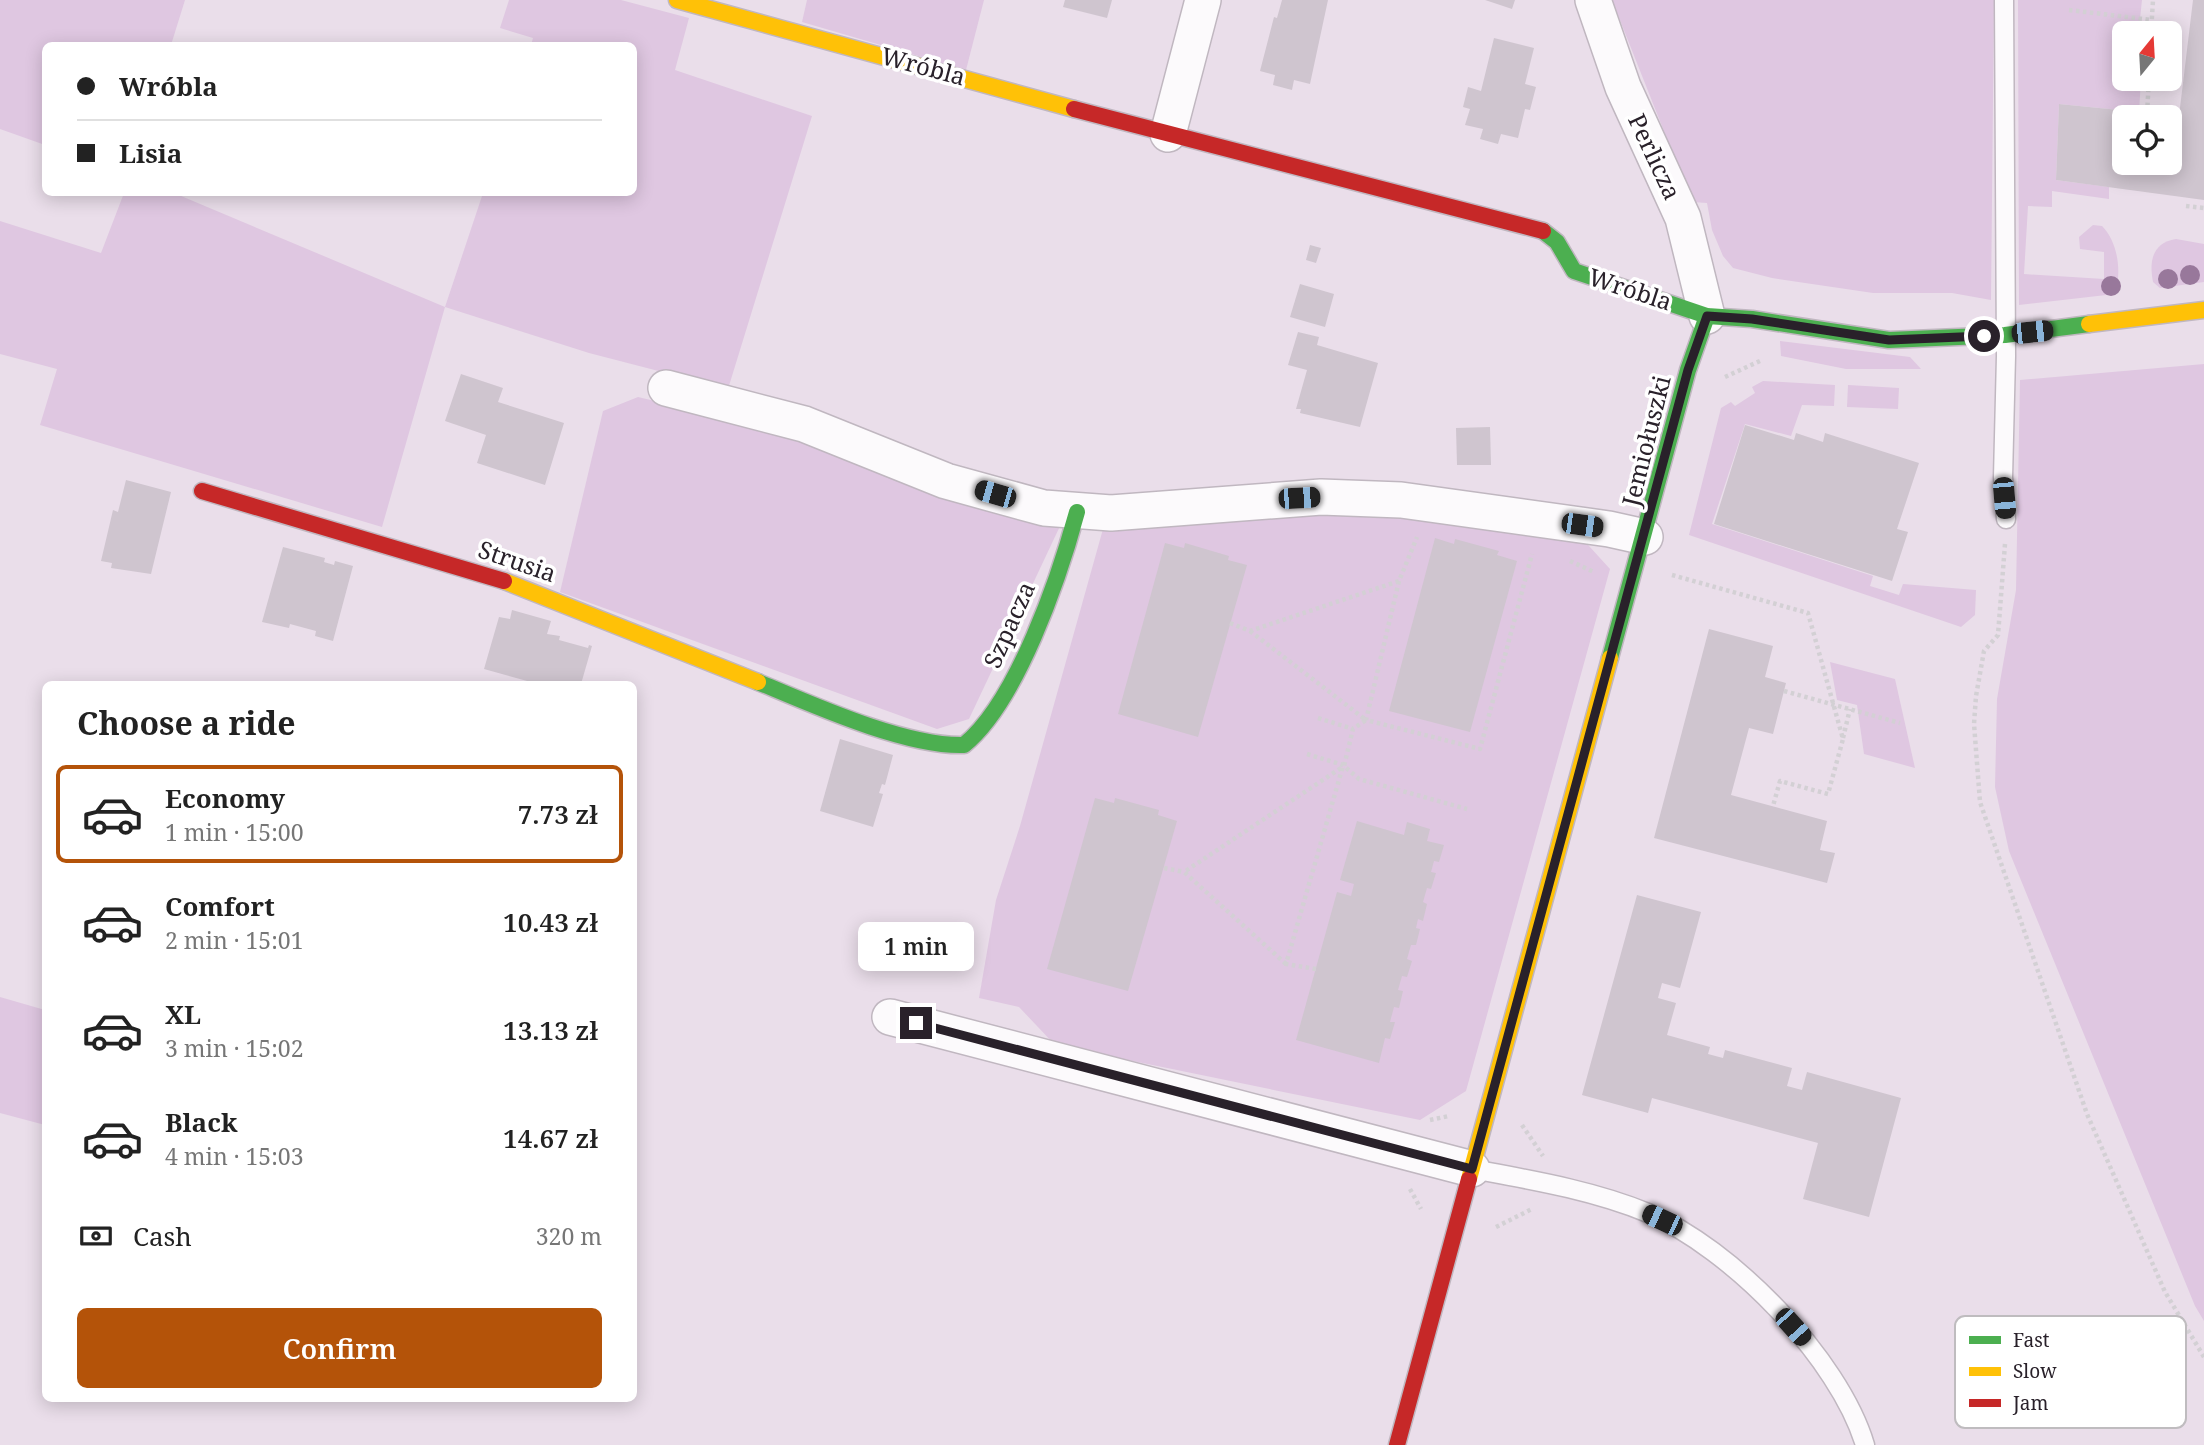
<!DOCTYPE html>
<html lang="en">
<head>
<meta charset="utf-8">
<style>
  :root { --surface:#fff; --page:#f2f2f2; --text:#222; --muted:#767676; --line:#e0e0e0; --accent:#b45309 }
  body { margin:0; font-family:"Noto Serif",serif; background:var(--page); color:var(--text); height:100vh; display:flex; flex-direction:column; font-size:26px; white-space:nowrap }
  * { box-sizing:border-box; margin:0 }
  p { font-size:23px; color:var(--muted) }
  .icon { flex:none; width:38px; height:38px; fill:none; stroke:currentColor; stroke-width:2; stroke-linecap:round; stroke-linejoin:round }
  .map { position:relative; flex:1; overflow:hidden }
  .panel { position:absolute; left:42px; top:681px; width:595px; height:721px; display:flex; flex-direction:column; background:var(--surface); border-radius:10px; box-shadow:0 4px 18px #0003 }
  .panel>* { flex:none }
  .guide { position:absolute; left:42px; top:42px; width:595px; height:154px; border-radius:10px; box-shadow:0 4px 18px #0003; display:grid; align-content:center; height:154px; padding:0 35px; background:var(--surface) }
  .needle { width:46px; rotate:18deg }
  .controls { position:absolute; left:2112px; top:21px; display:grid; gap:14px }
  .controls a { display:grid; place-items:center; width:70px; height:70px; border-radius:10px; background:var(--surface); box-shadow:0 4px 18px #0003; font-size:35px }
  .end { position:absolute; width:32px; height:32px; margin:-16px; border:9px solid #29212a; background:#fff; box-shadow:0 0 0 4px #fff }
  .from { border-radius:50% }
  .bubble { position:absolute; height:49px; border-radius:10px; background:var(--surface); box-shadow:0 4px 18px #0003; font-size:23px; font-weight:600; line-height:49px; text-align:center }
  .car { position:absolute; width:21px; height:42px; margin:-21px -10px; border-radius:9px; box-shadow:0 0 5px 2px #0007; background:linear-gradient(#222 24%,#8ab4d8 0 40%,#222 0 76%,#8ab4d8 0 86%,#222 0) }
  .guide b { display:flex; align-items:center; gap:24px; height:66px; font-size:26px }
  .guide b+b { border-top:2px solid var(--line) }
  .guide i { width:18px; height:18px; background:var(--text) }
  ul { padding:0; list-style:none }
  li { display:flex; align-items:center; gap:21px; height:98px; margin:0 14px 10px; padding:0 21px; border:4px solid transparent; border-radius:10px }
  li div { flex:1 }
  li b { display:block; font-size:26px }
  li em { font-style:normal; font-weight:600 }
  li.current { border-color:var(--accent) }
  li>.icon { width:63px; height:63px; stroke-width:1.5 }
  h2 { padding:0 35px; font-size:32px; line-height:84px }
  .pay { display:flex; align-items:center; gap:18px; height:77px; padding:0 35px; font-size:26px }
  .pay p { margin-inline-start:auto }
  .cta { display:flex; gap:14px; margin-top:auto; padding:14px 35px }
  .cta a { flex:1; height:80px; border-radius:10px; background:var(--accent); color:#fff; font-size:28px; font-weight:600; line-height:80px; text-align:center }
  .map>svg:first-child { display:block }
  .green { fill:#dfc7e1 }
  .building { fill:#cfc5cf; fill-rule:evenodd }
  .lines { fill:none; stroke-linecap:round; stroke-linejoin:round }
  .lane-casing { stroke:#c0b7c0; stroke-width:21 }
  .street-casing { stroke:#c0b7c0; stroke-width:38 }
  .fast-casing { stroke:#c0b7c0; stroke-width:19 }
  .slow-casing { stroke:#c0b7c0; stroke-width:19 }
  .jam-casing { stroke:#c0b7c0; stroke-width:19 }
  .path { stroke:#d3d0d4; stroke-width:4.5; stroke-dasharray:3.5 3.5; stroke-linecap:butt }
  .lane { stroke:#fcfafc; stroke-width:18 }
  .street { stroke:#fcfafc; stroke-width:35 }
  .fast { stroke:#4caf50; stroke-width:16 }
  .slow { stroke:#ffc107; stroke-width:16 }
  .jam { stroke:#c62828; stroke-width:16 }
  .tree { fill:#98789b }
  .route { stroke:#29212a; stroke-width:9 }
  .labels { text-anchor:middle; stroke-width:7; stroke-linejoin:round; paint-order:stroke }
  .street-label { font-size:24px; fill:#29212a; stroke:#fff }
  .key { fill:#fff; stroke:#bfbcbf; stroke-width:2 }
  .key-label { font-size:19px; fill:#29212a }
</style>
</head>
<body>
<div class="map">
<svg width="2204" height="1445" viewBox="0 0 2204 1445">
  <rect width="100%" height="100%" fill="#eadeea"/>
  <!-- green -->
  <g class="green">
    <polygon points="0,0 185,0 171,45 46,46 45,145 0,129"/>
    <polygon points="509,0 621,0 689,18 675,70 812,116 728,389 589,353 445,307 382,527 40,425 57,369 0,354 0,221 101,253 124,193 174,193 445,307 483,193 634,192 634,46 531,45 533,38 500,28"/>
    <polygon points="807,0 984,0 966,70 802,22"/>
    <polygon points="1612,0 1994,0 1991,300 1952,293 1873,293 1772,278 1733,268 1723,256 1712,230 1707,203 1692,202"/>
    <path d="M2018,0H2142L2139,28L2143,29V33H2124V79H2141L2139,112L2059,104L2056,180L2109,187V199L2052,191V207L2028,206L2024,274L2104,279V252L2080,249L2079,237L2093,225L2102,226C2118,242 2122,272 2115,294L2019,305Z"/>
    <path d="M2176,239L2204,244V282L2160,288L2153,282C2149,261 2152,243 2176,239Z"/>
    <polygon points="1780,341 1910,357 1921,369 1846,369 1781,356"/>
    <polygon points="2204,364 2204,1321 2195,1306 2009,851 1995,787 1997,699 2016,590 2020,380"/>
    <polygon points="1763,381 1835,385 1834,406 1802,405 1791,436 1745,424 1712,524 1873,576 1870,586 1899,595 1903,584 1976,590 1975,615 1961,627 1689,535 1721,408 1731,402 1735,406 1755,393 1752,387"/>
    <polygon points="1848,385 1899,388 1898,409 1847,407"/>
    <polygon points="638,397 793,434 1061,524 969,719 937,729 560,592 603,411"/>
    <polygon points="1366,511 1579,535 1610,569 1466,1091 1420,1120 1055,1045 1019,1007 979,998 996,900 1020,826 1103,529"/>
    <polygon points="1830,662 1895,679 1915,768 1864,754 1857,705 1837,700"/>
    <polygon points="0,997 45,1010 45,1125 0,1113"/>
  </g>
  <!-- building -->
  <g class="building">
    <polygon points="1065,0 1112,0 1107,18 1063,7"/>
    <polygon points="1282,0 1328,0 1310,84 1294,80 1292,90 1273,85 1275,75 1260,71 1274,17 1277,18"/>
    <polygon points="1485,0 1515,0 1512,9"/>
    <path d="M2193,0H2204V200L2056,180L2059,104L2179,116ZM2124,117H2170V163H2124Z"/>
    <polygon points="1494,38 1534,48 1525,84 1536,87 1530,110 1525,109 1518,138 1501,134 1498,144 1480,139 1483,129 1465,125 1470,109 1463,107 1468,87 1481,91"/>
    <polygon points="1310,245 1321,248 1316,263 1306,260"/>
    <polygon points="1300,284 1334,294 1325,327 1290,317"/>
    <polygon points="1298,332 1319,337 1317,345 1378,363 1360,427 1300,413 1301,409 1296,409 1307,370 1288,365"/>
    <polygon points="461,374 503,388 498,402 564,423 545,485 477,463 486,435 445,421"/>
    <polygon points="1745,425 1794,440 1796,433 1823,442 1825,433 1919,463 1897,529 1908,532 1892,581 1714,524"/>
    <polygon points="1490,427 1491,465 1457,465 1456,428"/>
    <polygon points="126,480 171,492 151,574 111,568 112,563 101,561 113,510 118,512"/>
    <polygon points="1435,538 1454,544 1455,539 1499,551 1497,555 1517,561 1470,732 1389,711"/>
    <polygon points="1165,543 1184,548 1185,543 1229,556 1228,560 1247,565 1198,737 1118,714"/>
    <polygon points="283,547 325,558 324,562 334,565 335,561 353,566 333,641 315,636 316,631 290,624 289,628 262,622"/>
    <polygon points="512,610 551,621 547,634 560,636 559,640 588,648 589,645 592,646 581,684 538,684 484,669 499,617 510,619"/>
    <polygon points="1709,629 1773,646 1765,677 1786,683 1773,734 1749,728 1731,795 1827,821 1820,850 1835,853 1827,883 1654,838"/>
    <polygon points="840,739 893,755 885,785 882,784 879,793 883,794 873,827 820,811"/>
    <polygon points="1095,798 1114,803 1115,798 1159,810 1158,815 1177,821 1128,991 1047,969"/>
    <polygon points="1357,821 1404,835 1407,822 1430,829 1427,841 1444,845 1439,862 1434,861 1431,872 1436,873 1431,889 1427,888 1423,902 1427,904 1423,921 1418,919 1416,928 1420,929 1416,945 1411,945 1407,959 1412,961 1407,977 1402,976 1398,990 1403,991 1399,1008 1394,1007 1390,1022 1395,1022 1390,1039 1385,1038 1379,1063 1296,1040 1337,892 1351,896 1354,884 1340,880"/>
    <polygon points="1637,895 1701,912 1680,988 1662,983 1658,998 1676,1003 1667,1035 1710,1047 1708,1054 1723,1058 1725,1050 1792,1068 1787,1086 1802,1090 1807,1072 1901,1098 1869,1217 1803,1199 1818,1143 1652,1098 1648,1113 1582,1095"/>
  </g>
  <g class="lines">
    <defs>
      <g id="lane">
        <polyline points="2004,0 2006,356 2003,477 2006,519"/>
        <path d="M1472,1169C1531,1180 1592,1190 1648,1213C1731,1248 1839,1358 1865,1445"/>
      </g>
      <g id="street">
        <polyline points="1593,0 1623,87 1683,218 1707,316"/>
        <polyline points="1168,134 1203,0"/>
        <polyline points="666,388 804,424 946,481 1044,508 1111,513 1321,497 1401,500 1609,529 1645,537"/>
        <polyline points="890,1017 1472,1169"/>
      </g>
      <g id="fast">
        <polyline points="1543,231 1557,242 1574,271 1707,316 1752,319 1889,340 2005,335 2089,324"/>
        <polyline points="1610,658 1688,370 1707,316"/>
        <path d="M758,682C813,705 906,747 964,745C1017,702 1059,578 1077,512"/>
      </g>
      <g id="slow">
        <polyline points="677,0 1074,109"/>
        <polyline points="2089,324 2204,310"/>
        <polyline points="504,581 758,682"/>
        <polyline points="1469,1179 1610,658"/>
      </g>
      <g id="jam">
        <polyline points="1074,109 1543,231"/>
        <polyline points="202,491 504,581"/>
        <polyline points="1397,1445 1469,1179"/>
      </g>
    </defs>
    <!-- lane casing -->
    <use href="#lane" class="lane-casing"/>
    <!-- street casing -->
    <use href="#street" class="street-casing"/>
    <!-- fast casing -->
    <use href="#fast" class="fast-casing"/>
    <!-- slow casing -->
    <use href="#slow" class="slow-casing"/>
    <!-- jam casing -->
    <use href="#jam" class="jam-casing"/>
    <!-- path -->
    <g class="path">
      <polyline points="2069,10 2152,20"/>
      <polyline points="2151,33 2153,0"/>
      <polyline points="2147,113 2149,79"/>
      <polyline points="2186,206 2204,208"/>
      <polyline points="1725,377 1762,360"/>
      <polyline points="2005,544 1998,635 1984,651 1976,696 1974,724 1980,802 2087,1114 2165,1292 2204,1357"/>
      <polyline points="1570,561 1594,572"/>
      <polyline points="1672,575 1808,613 1843,739 1828,794 1780,781 1773,806"/>
      <polyline points="1399,581 1366,720 1480,749 1532,554"/>
      <polyline points="1230,623 1250,631 1399,581 1417,537"/>
      <polyline points="1250,631 1366,720 1353,729 1344,766 1359,779 1467,809"/>
      <polyline points="1784,691 1900,723"/>
      <polyline points="1318,718 1353,729"/>
      <polyline points="1843,738 1850,709"/>
      <polyline points="1307,754 1343,765"/>
      <polyline points="1164,868 1184,872"/>
      <polyline points="1286,964 1184,872 1344,766"/>
      <polyline points="1316,969 1286,964 1343,766"/>
      <polyline points="1430,1120 1449,1116"/>
      <polyline points="1522,1125 1543,1156"/>
      <polyline points="1410,1189 1421,1209"/>
      <polyline points="1496,1227 1532,1209"/>
    </g>
    <!-- lane -->
    <use href="#lane" class="lane"/>
    <!-- street -->
    <use href="#street" class="street"/>
    <!-- fast -->
    <use href="#fast" class="fast"/>
    <!-- slow -->
    <use href="#slow" class="slow"/>
    <!-- jam -->
    <use href="#jam" class="jam"/>
  </g>
  <!-- trees -->
  <g class="tree">
    <circle cx="2190" cy="275" r="10"/>
    <circle cx="2168" cy="279" r="10"/>
    <circle cx="2111" cy="286" r="10"/>
  </g>
  <g class="lines">
    <!-- route -->
    <polyline class="route" points="916,1023 1472,1169 1688,370 1707,316 1752,319 1889,340 1984,336"/>
  </g>
  <g class="labels">
    <!-- street labels -->
    <g class="street-label">
      <text transform="translate(923 67) rotate(15)" y="8">Wróbla</text>
      <text transform="translate(1654 157) rotate(65)" y="8">Perlicza</text>
      <text transform="translate(1630 290) rotate(18)" y="8">Wróbla</text>
      <text transform="translate(1647 441) rotate(-76)" y="8">Jemiołuszki</text>
      <text transform="translate(517 562) rotate(19)" y="8">Strusia</text>
      <text transform="translate(1010 625) rotate(-66)" y="8">Szpacza</text>
    </g>
  </g>
  <!-- legend -->
  <rect x="1955" y="1316" width="231" height="112" rx="10" class="key"/>
  <rect x="1969" y="1336" width="32" height="8" fill="#4caf50"/>
  <rect x="1969" y="1367" width="32" height="9" fill="#ffc107"/>
  <rect x="1969" y="1399" width="32" height="8" fill="#c62828"/>
  <g class="key-label">
    <text x="2013" y="1347">Fast</text>
    <text x="2013" y="1378">Slow</text>
    <text x="2013" y="1410">Jam</text>
  </g>
</svg>
<div class="controls">
<a><svg class="needle" viewBox="-14 -14 28 28"><path d="M0-13l5 13h-10z" fill="#e53935"/><path d="M0 13l5-13h-10z" fill="#767676"/></svg></a>
<a><svg class="icon" aria-label="locate" viewBox="0 0 24 24"><circle cx="12" cy="12" r="6"/><path d="M12 2v4M12 18v4M2 12h4M18 12h4"/></svg></a>
</div>
<i class="end from" style="left:1984px;top:336px"></i>
<i class="end" style="left:916px;top:1023px"></i>
<div class="bubble" style="left:858px;top:922px;width:116px">1 min</div>
<i class="car" style="left:2032px;top:332px;rotate:84deg"></i>
<i class="car" style="left:995px;top:494px;rotate:286deg"></i>
<i class="car" style="left:1299px;top:498px;rotate:87deg"></i>
<i class="car" style="left:2004px;top:498px;rotate:175deg"></i>
<i class="car" style="left:1582px;top:525px;rotate:98deg"></i>
<i class="car" style="left:1662px;top:1220px;rotate:295deg"></i>
<i class="car" style="left:1793px;top:1327px;rotate:138deg"></i>
<div class="guide">
<b><i class="from"></i>Wróbla</b>
<b><i></i>Lisia</b>
</div>
<section class="panel">
<h2>Choose a ride</h2>
<ul>
<li class="current"><svg class="icon" aria-label="car" viewBox="0 0 24 24"><path d="M5 17H2v-5l4-1 3-4h7l3 4 3 1v5h-3M9 17h6M6 11h13"/><circle cx="7" cy="17" r="2"/><circle cx="17" cy="17" r="2"/></svg><div><b>Economy</b><p>1 min · 15:00</p></div><em>7.73 zł</em></li>
<li><svg class="icon" aria-label="car" viewBox="0 0 24 24"><path d="M5 17H2v-5l4-1 3-4h7l3 4 3 1v5h-3M9 17h6M6 11h13"/><circle cx="7" cy="17" r="2"/><circle cx="17" cy="17" r="2"/></svg><div><b>Comfort</b><p>2 min · 15:01</p></div><em>10.43 zł</em></li>
<li><svg class="icon" aria-label="car" viewBox="0 0 24 24"><path d="M5 17H2v-5l4-1 3-4h7l3 4 3 1v5h-3M9 17h6M6 11h13"/><circle cx="7" cy="17" r="2"/><circle cx="17" cy="17" r="2"/></svg><div><b>XL</b><p>3 min · 15:02</p></div><em>13.13 zł</em></li>
<li><svg class="icon" aria-label="car" viewBox="0 0 24 24"><path d="M5 17H2v-5l4-1 3-4h7l3 4 3 1v5h-3M9 17h6M6 11h13"/><circle cx="7" cy="17" r="2"/><circle cx="17" cy="17" r="2"/></svg><div><b>Black</b><p>4 min · 15:03</p></div><em>14.67 zł</em></li>
</ul>
<div class="pay"><svg class="icon" aria-label="cash" viewBox="0 0 24 24"><path d="M3 7h18v10H3z"/><circle cx="12" cy="12" r="2"/></svg>Cash<p>320 m</p></div>
<div class="cta"><a>Confirm</a></div>
</section>
</div>
</body>
</html>
